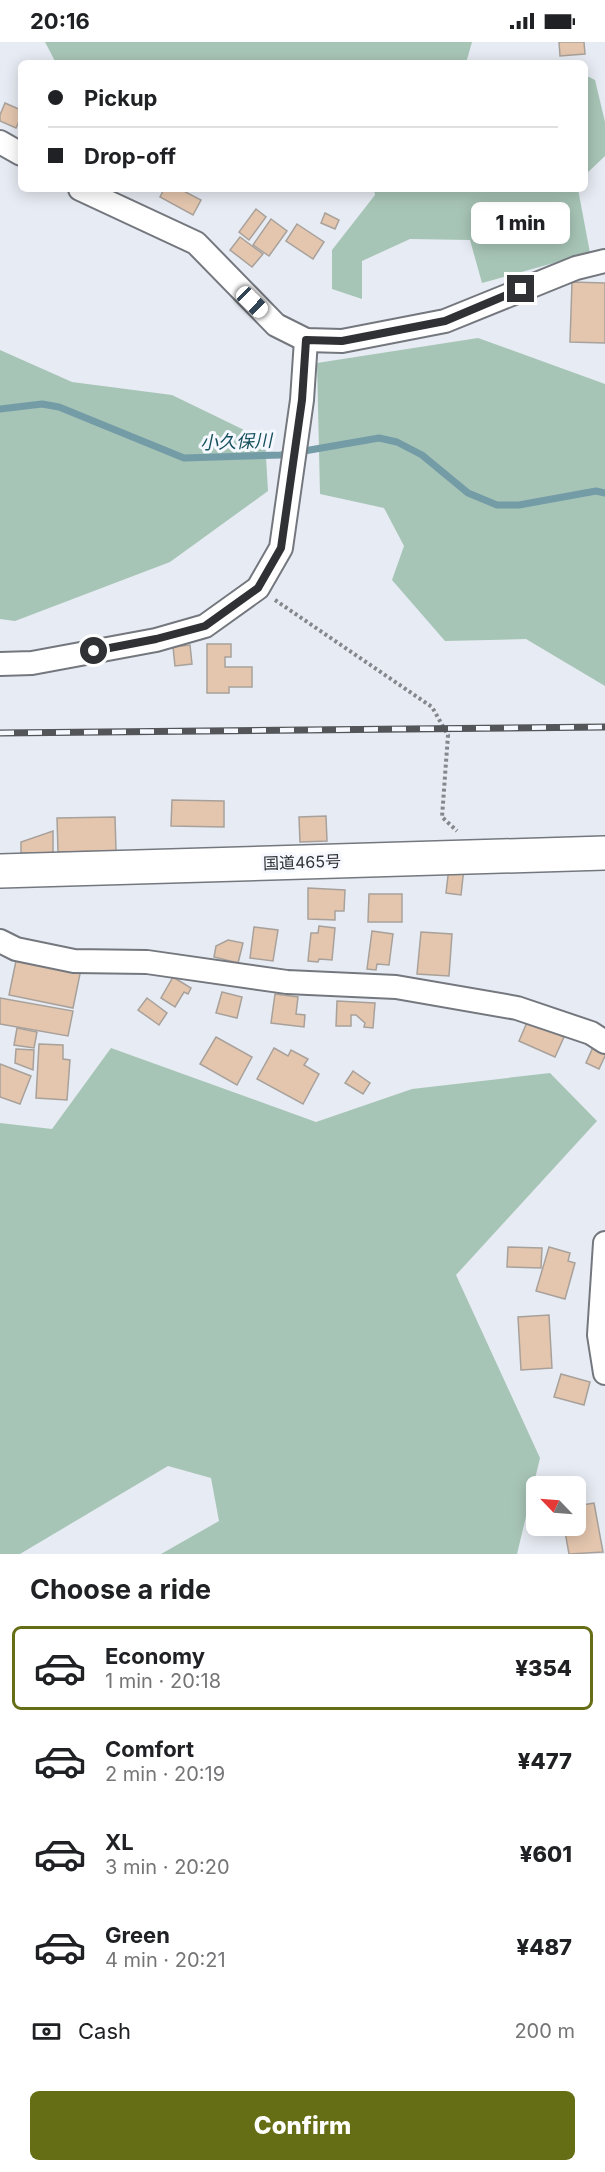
<!DOCTYPE html>
<html lang="en">
<head>
<meta charset="utf-8">
<style>
  :root { --surface:#fff; --page:#f2f2f2; --text:#202124; --muted:#757577; --line:#e0e0e0; --accent:#656e15 }
  body { margin:0; font-family:Inter,"Noto Sans JP",sans-serif; background:var(--page); color:var(--text); height:100vh; display:flex; flex-direction:column; font-size:22px; white-space:nowrap }
  * { box-sizing:border-box; margin:0 }
  p { font-size:20px; color:var(--muted) }
  .icon { flex:none; width:33px; height:33px; fill:none; stroke:currentColor; stroke-width:2; stroke-linecap:round; stroke-linejoin:round }
  .map { position:relative; height:1512px; overflow:hidden }
  .drawer { display:flex; flex-direction:column; background:var(--surface); flex:1 }
  .drawer>* { flex:none }
  .guide { position:absolute; left:18px; top:18px; width:570px; height:132px; border-radius:9px; box-shadow:0 3px 15px #0003; display:grid; align-content:center; height:132px; padding:0 30px; background:var(--surface) }
  .needle { width:39px; rotate:295deg }
  .tools { position:absolute; left:526px; top:1434px; display:grid; gap:12px }
  .tools a { display:grid; place-items:center; width:60px; height:60px; border-radius:9px; background:var(--surface); box-shadow:0 3px 15px #0003; font-size:30px }
  .end { position:absolute; width:27px; height:27px; margin:-14px; border:8px solid #2f3134; background:#fff; box-shadow:0 0 0 3px #fff }
  .from { border-radius:50% }
  .bubble { position:absolute; height:42px; border-radius:9px; background:var(--surface); box-shadow:0 3px 15px #0003; font-size:20px; font-weight:800; line-height:42px; text-align:center }
  .car { position:absolute; width:18px; height:36px; margin:-18px -9px; border-radius:8px; box-shadow:0 0 4px 2px #0007; background:linear-gradient(#fff 24%,#345 0 40%,#fff 0 76%,#345 0 86%,#fff 0) }
  .guide b { display:flex; align-items:center; gap:21px; height:57px; font-size:22px }
  .guide b+b { border-top:2px solid var(--line) }
  .guide i { width:15px; height:15px; background:var(--text) }
  ul { padding:0; list-style:none }
  li { display:flex; align-items:center; gap:18px; height:84px; margin:0 12px 9px; padding:0 18px; border:3px solid transparent; border-radius:9px }
  li div { flex:1 }
  li b { display:block; font-size:22px }
  li em { font-style:normal; font-weight:800 }
  li.on { border-color:var(--accent) }
  li>.icon { width:54px; height:54px; stroke-width:1.5 }
  h2 { padding:0 30px; font-size:27px; line-height:72px }
  .pay { display:flex; align-items:center; gap:15px; height:66px; padding:0 30px; font-size:22px }
  .pay p { margin-inline-start:auto }
  .action { display:flex; gap:12px; margin-top:auto; padding:12px 30px }
  .action a { flex:1; height:69px; border-radius:9px; background:var(--accent); color:#fff; font-size:24px; font-weight:800; line-height:69px; text-align:center }
  .status { display:flex; justify-content:space-between; align-items:center; height:42px; padding:0 30px; background:var(--surface); direction:ltr }
  .status svg { height:16px; fill:currentColor }
  .map>svg:first-child { display:block }
  .green { fill:#a7c5b6 }
  .lines { fill:none; stroke-linecap:round; stroke-linejoin:round }
  .stream { stroke:#749ca7; stroke-width:7 }
  .building { fill:#e4c6ae; stroke:#a8a19b; stroke-width:1.5 }
  .minor-casing { stroke:#74787e; stroke-width:26 }
  .trunk-casing { stroke:#74787e; stroke-width:36 }
  .path { stroke:#84878c; stroke-width:4; stroke-dasharray:3 3; stroke-linecap:butt }
  .minor { stroke:#fff; stroke-width:22 }
  .trunk { stroke:#fff; stroke-width:33 }
  .rail-casing { stroke:#535559; stroke-width:7 }
  .rail { stroke:#f5f8fe; stroke-width:4.5; stroke-dasharray:14; stroke-linecap:butt }
  .route { stroke:#2f3134; stroke-width:8 }
  .labels { text-anchor:middle; stroke-width:6; stroke-linejoin:round; paint-order:stroke }
  .street-label { font-size:16px; fill:#2f3134; stroke:#f5f8fe }
  .water-label { font-size:18px; font-style:italic; fill:#144f5b; stroke:#f5f8fe }
</style>
</head>
<body>
<div class="status"><b>20:16</b><svg viewBox="0 0 49 12"><path d="M0 12V9h3v3zM5 12V6h3v6zM10 12V3h3v9zM15 12V0h3v12zM26 1h20v11H26zM47 4h2v5h-2z"/></svg></div>
<div class="map">
<svg width="605" height="1512" viewBox="0 0 605 1512">
  <rect width="100%" height="100%" fill="#e7ebf3"/>
  <!-- green -->
  <g class="green">
    <polygon points="45,0 472,0 466,21 56,21"/>
    <polygon points="585,33 595,38 605,80 605,114 585,133"/>
    <polygon points="374,147 578,147 590,211 482,241 470,198 410,197 362,219 362,257 332,247 332,208 375,153"/>
    <polygon points="478,296 605,342 605,644 526,597 445,599 392,538 404,504 384,466 320,452 317,321"/>
    <polygon points="0,308 72,340 172,353 265,398 268,449 170,520 15,579 0,577"/>
    <polygon points="111,1006 316,1080 412,1047 550,1031 597,1079 456,1233 540,1416 517,1512 161,1512 219,1479 211,1436 168,1424 20,1512 0,1512 0,1081 52,1087"/>
  </g>
  <g class="lines">
    <!-- stream -->
    <polyline class="stream" points="0,367 42,362 59,365 184,416 281,413 379,396 397,400 422,413 468,451 497,463 519,463 596,449 605,451"/>
  </g>
  <!-- building -->
  <g class="building">
    <polygon points="559,0 584,0 585,12 560,14"/>
    <polygon points="5,61 21,68 21,75 16,86 0,79 0,73"/>
    <polygon points="164,147 180,147 201,158 193,173 160,155"/>
    <polygon points="256,167 266,175 249,198 239,190"/>
    <polygon points="325,171 339,178 335,187 321,181"/>
    <polygon points="271,177 287,189 269,214 253,203"/>
    <polygon points="297,182 324,200 313,217 286,199"/>
    <polygon points="240,195 263,212 252,225 230,208"/>
    <polygon points="572,240 605,241 605,301 570,300"/>
    <polygon points="207,602 231,602 231,615 225,615 225,625 252,625 252,645 229,645 229,651 207,651"/>
    <polygon points="190,603 192,622 175,624 173,605"/>
    <polygon points="172,758 224,759 224,785 171,784"/>
    <polygon points="326,774 327,799 300,800 299,775"/>
    <polygon points="115,775 116,809 58,810 57,776"/>
    <polygon points="53,789 53,811 21,811 21,800"/>
    <polygon points="449,825 464,826 461,853 446,851"/>
    <polygon points="308,846 345,848 344,869 335,869 335,878 308,877"/>
    <polygon points="369,852 402,852 402,880 368,880"/>
    <polygon points="319,884 335,886 332,918 319,917 318,920 308,919 311,891 318,891"/>
    <polygon points="254,885 278,888 273,919 250,916"/>
    <polygon points="372,889 393,892 389,923 377,922 376,928 367,927"/>
    <polygon points="421,890 452,892 449,934 417,932"/>
    <polygon points="228,898 243,901 238,921 214,915 216,904"/>
    <polygon points="17,914 81,927 73,966 9,953"/>
    <polygon points="173,935 191,946 188,952 184,950 175,965 161,956"/>
    <polygon points="222,950 242,955 237,976 216,971"/>
    <polygon points="275,952 298,955 296,972 305,973 304,985 271,981"/>
    <polygon points="0,956 73,969 68,994 0,982"/>
    <polygon points="147,956 167,971 159,983 138,968"/>
    <polygon points="337,959 375,961 373,986 364,985 365,981 356,973 351,973 351,984 336,984"/>
    <polygon points="528,978 564,995 555,1015 519,999"/>
    <polygon points="17,986 37,990 34,1006 14,1003"/>
    <polygon points="216,995 252,1015 237,1043 200,1022"/>
    <polygon points="39,1002 63,1003 63,1017 70,1018 67,1058 36,1056"/>
    <polygon points="594,1003 605,1008 605,1014 599,1027 586,1021"/>
    <polygon points="274,1006 288,1014 291,1008 308,1017 304,1023 319,1032 303,1062 257,1037"/>
    <polygon points="16,1007 34,1008 33,1028 15,1021"/>
    <polygon points="0,1022 31,1034 20,1062 0,1055"/>
    <polygon points="353,1029 370,1041 363,1052 345,1041"/>
    <polygon points="508,1205 542,1206 541,1226 507,1225"/>
    <polygon points="549,1205 570,1211 568,1219 575,1221 565,1257 536,1249"/>
    <polygon points="549,1273 552,1326 521,1328 518,1275"/>
    <polygon points="561,1332 590,1340 584,1363 554,1355"/>
    <polygon points="594,1461 603,1510 569,1512 564,1484 576,1484 576,1464"/>
  </g>
  <g class="lines">
    <defs>
      <g id="minor">
        <polyline points="0,100 21,112"/>
        <polyline points="80,147 196,201 276,283 306,298 342,299 445,279 576,226 605,219"/>
        <polyline points="0,622 32,621 156,598 205,584 258,546 281,506 302,358 306,298"/>
        <polyline points="0,899 16,907 74,919 147,920 287,940 396,945 517,966 591,991 605,1000"/>
        <polyline points="605,1201 599,1293 605,1331"/>
      </g>
      <polyline id="trunk" points="0,829 605,811"/>
    </defs>
    <!-- minor casing -->
    <use href="#minor" class="minor-casing"/>
    <!-- trunk casing -->
    <use href="#trunk" class="trunk-casing"/>
    <!-- path -->
    <polyline class="path" points="275,558 432,665 448,693 442,775 457,789"/>
    <!-- minor -->
    <use href="#minor" class="minor"/>
    <!-- trunk -->
    <use href="#trunk" class="trunk"/>
    <defs>
      <polyline id="rail" points="0,691 605,685"/>
    </defs>
    <!-- rail casing -->
    <use href="#rail" class="rail-casing"/>
    <!-- rail -->
    <use href="#rail" class="rail"/>
  </g>
  <g class="lines">
    <!-- route -->
    <polyline class="route" points="94,609 156,597 205,584 258,546 281,506 302,358 306,298 342,299 445,279 521,247"/>
  </g>
  <g class="labels">
    <!-- street labels -->
    <g class="street-label">
      <text transform="translate(302 820) rotate(-2)" y="6">国道465号</text>
    </g>
    <!-- water labels -->
    <g class="water-label">
      <text transform="translate(236 400) rotate(-2)" y="6">小久保川</text>
    </g>
  </g>
</svg>
<div class="tools">
<a><svg class="needle" viewBox="-14 -14 28 28"><path d="M0-13l5 13h-10z" fill="#e53935"/><path d="M0 13l5-13h-10z" fill="#757577"/></svg></a>
</div>
<i class="end from" style="left:94px;top:609px"></i>
<i class="end" style="left:521px;top:247px"></i>
<div class="bubble" style="left:471px;top:160px;width:99px">1 min</div>
<i class="car" style="left:252px;top:260px;rotate:134deg"></i>
<div class="guide">
<b><i class="from"></i>Pickup</b>
<b><i></i>Drop-off</b>
</div>
</div>
<section class="drawer">
<h2>Choose a ride</h2>
<ul>
<li class="on"><svg class="icon" aria-label="car" viewBox="0 0 24 24"><path d="M5 17H2v-5l4-1 3-4h7l3 4 3 1v5h-3M9 17h6M6 11h13"/><circle cx="7" cy="17" r="2"/><circle cx="17" cy="17" r="2"/></svg><div><b>Economy</b><p>1 min · 20:18</p></div><em>¥354</em></li>
<li><svg class="icon" aria-label="car" viewBox="0 0 24 24"><path d="M5 17H2v-5l4-1 3-4h7l3 4 3 1v5h-3M9 17h6M6 11h13"/><circle cx="7" cy="17" r="2"/><circle cx="17" cy="17" r="2"/></svg><div><b>Comfort</b><p>2 min · 20:19</p></div><em>¥477</em></li>
<li><svg class="icon" aria-label="car" viewBox="0 0 24 24"><path d="M5 17H2v-5l4-1 3-4h7l3 4 3 1v5h-3M9 17h6M6 11h13"/><circle cx="7" cy="17" r="2"/><circle cx="17" cy="17" r="2"/></svg><div><b>XL</b><p>3 min · 20:20</p></div><em>¥601</em></li>
<li><svg class="icon" aria-label="car" viewBox="0 0 24 24"><path d="M5 17H2v-5l4-1 3-4h7l3 4 3 1v5h-3M9 17h6M6 11h13"/><circle cx="7" cy="17" r="2"/><circle cx="17" cy="17" r="2"/></svg><div><b>Green</b><p>4 min · 20:21</p></div><em>¥487</em></li>
</ul>
<div class="pay"><svg class="icon" aria-label="cash" viewBox="0 0 24 24"><path d="M3 7h18v10H3z"/><circle cx="12" cy="12" r="2"/></svg>Cash<p>200 m</p></div>
<div class="action"><a>Confirm</a></div>
</section>
</body>
</html>
